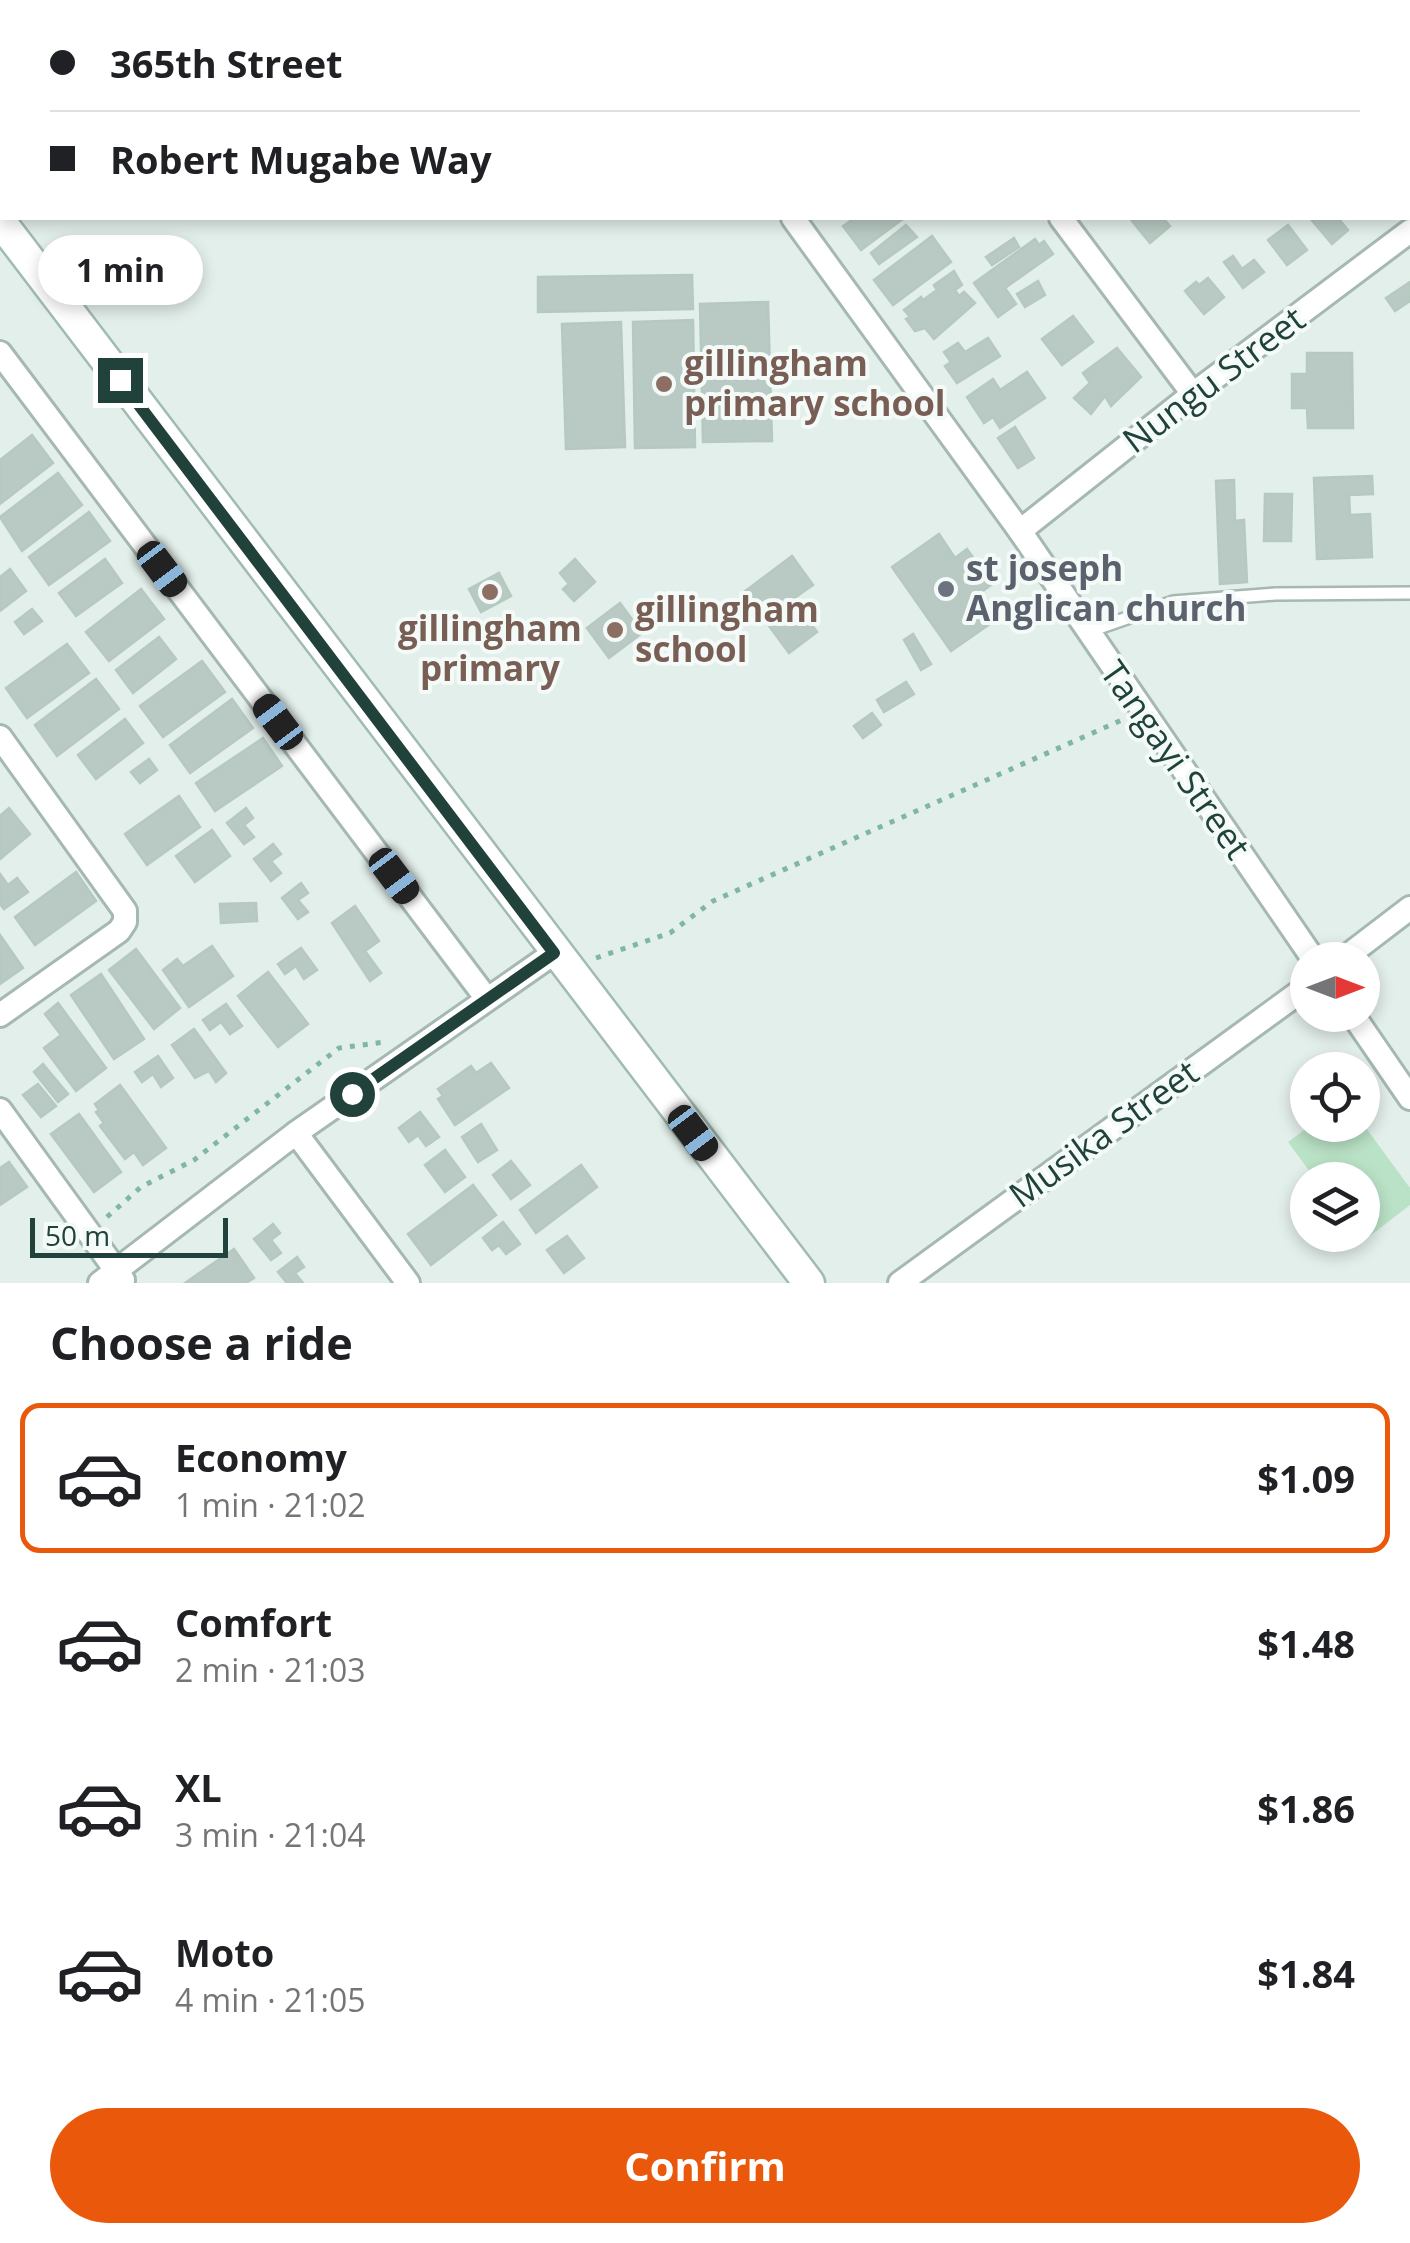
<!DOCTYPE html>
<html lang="en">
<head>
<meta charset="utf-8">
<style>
  :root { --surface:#fff; --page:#f6f6f6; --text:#202124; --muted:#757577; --line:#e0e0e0; --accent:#ea580c }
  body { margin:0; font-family:"Open Sans",sans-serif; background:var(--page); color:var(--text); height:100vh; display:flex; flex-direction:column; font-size:38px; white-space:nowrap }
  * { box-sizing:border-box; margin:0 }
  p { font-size:32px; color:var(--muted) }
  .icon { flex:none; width:55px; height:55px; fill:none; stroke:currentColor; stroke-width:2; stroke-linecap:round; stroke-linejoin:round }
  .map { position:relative; height:1283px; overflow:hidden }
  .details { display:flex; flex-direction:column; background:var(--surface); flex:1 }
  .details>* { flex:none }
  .top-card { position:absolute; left:0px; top:0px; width:1410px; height:220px; box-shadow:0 5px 15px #0003; display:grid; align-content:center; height:220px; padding:0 50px; background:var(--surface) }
  .needle { width:65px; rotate:90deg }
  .tools { position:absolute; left:1290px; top:942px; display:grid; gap:20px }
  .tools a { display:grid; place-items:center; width:90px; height:90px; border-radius:50%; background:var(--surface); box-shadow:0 5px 15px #0003; font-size:50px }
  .scale { position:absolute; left:30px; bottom:25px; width:198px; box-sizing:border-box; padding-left:10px; border:5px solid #20423a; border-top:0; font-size:28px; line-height:35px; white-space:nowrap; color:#20423a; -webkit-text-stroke:8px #f4faf7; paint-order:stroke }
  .end { position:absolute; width:45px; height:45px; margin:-22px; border:12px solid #20423a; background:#fff; box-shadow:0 0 0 5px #fff }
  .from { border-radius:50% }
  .bubble { position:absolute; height:70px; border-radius:35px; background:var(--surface); box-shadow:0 5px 15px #0003; font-size:32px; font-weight:700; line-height:70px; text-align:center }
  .car { position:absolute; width:30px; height:60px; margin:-30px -15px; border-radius:12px; box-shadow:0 0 8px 2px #0007; background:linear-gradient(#222 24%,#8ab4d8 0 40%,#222 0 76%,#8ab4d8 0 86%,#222 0) }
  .top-card b { display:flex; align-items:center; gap:35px; height:95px; font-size:38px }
  .top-card b+b { border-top:2px solid var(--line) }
  .top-card i { width:25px; height:25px; background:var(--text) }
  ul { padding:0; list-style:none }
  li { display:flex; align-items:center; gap:30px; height:150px; margin:0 20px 15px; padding:0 30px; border:5px solid transparent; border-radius:20px }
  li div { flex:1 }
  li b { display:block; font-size:38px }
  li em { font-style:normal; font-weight:700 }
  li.on { border-color:var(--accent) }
  li>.icon { width:90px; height:90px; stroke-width:1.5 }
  h2 { padding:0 50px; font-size:45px; line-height:120px }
  .button { display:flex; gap:20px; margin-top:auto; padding:20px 50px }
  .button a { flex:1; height:115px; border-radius:60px; background:var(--accent); color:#fff; font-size:40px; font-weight:700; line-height:115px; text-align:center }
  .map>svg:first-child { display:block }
  .green { fill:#bae2c6 }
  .building { fill:#b8cac3; stroke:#b5c9c1; stroke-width:2.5 }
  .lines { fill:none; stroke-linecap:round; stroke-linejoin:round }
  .lane-casing { stroke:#a5b8b2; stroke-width:16 }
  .street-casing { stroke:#a5b8b2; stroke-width:28 }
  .secondary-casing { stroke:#a0bcb2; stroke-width:35 }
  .path { stroke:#80b6a6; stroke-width:5; stroke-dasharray:5 8; stroke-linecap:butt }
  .lane { stroke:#fff; stroke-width:11 }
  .street { stroke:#fff; stroke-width:22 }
  .secondary { stroke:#fff; stroke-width:30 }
  .route { stroke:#20423a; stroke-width:12 }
  .education-dot { fill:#8d6e63; stroke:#f4faf7; stroke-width:4 }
  .worship-dot { fill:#6b7280; stroke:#f4faf7; stroke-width:4 }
  .labels { text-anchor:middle; stroke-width:8; stroke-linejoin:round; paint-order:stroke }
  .education-label { font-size:35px; font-weight:bold; fill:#785e54; stroke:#f4faf7; text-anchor:start }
  .street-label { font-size:35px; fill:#20423a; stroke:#f4faf7 }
  .worship-label { font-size:35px; font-weight:bold; fill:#5b616d; stroke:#f4faf7; text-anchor:start }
</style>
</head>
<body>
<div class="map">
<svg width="1410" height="1283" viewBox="0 0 1410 1283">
  <rect width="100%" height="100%" fill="#e3efea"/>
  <!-- green -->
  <polygon class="green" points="1363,1124 1410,1188 1410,1205 1362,1242 1357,1235 1362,1235 1362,1180 1316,1180 1288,1142 1311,1125"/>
  <!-- building -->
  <g class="building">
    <polygon points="855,218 904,218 861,250 843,226"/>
    <polygon points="1136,218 1163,218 1170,226 1150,243 1132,221"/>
    <polygon points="1310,218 1338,218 1348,230 1332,244"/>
    <polygon points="906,225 917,237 879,264 871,253"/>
    <polygon points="1288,225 1307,250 1287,265 1268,240"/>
    <polygon points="932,236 951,262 893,305 874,280"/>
    <polygon points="1014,238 1019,247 992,265 986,257"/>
    <polygon points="1035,239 1039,245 1044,241 1053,254 1005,288 1016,304 998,317 974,283"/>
    <polygon points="1233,256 1242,269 1254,260 1264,272 1243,288 1224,262"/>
    <polygon points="954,271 962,285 955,290 959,296 964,292 975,303 934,339 925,328 915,331 906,319 910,317 904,310 921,297 923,300 937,290 934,285"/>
    <polygon points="692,275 693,309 538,312 538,277"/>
    <polygon points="1208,278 1224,297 1204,314 1185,291 1196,282 1199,285"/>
    <polygon points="1038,281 1045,295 1025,307 1017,294"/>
    <polygon points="1410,282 1410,301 1395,311 1386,298"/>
    <polygon points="768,302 772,441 703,442 700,304"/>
    <polygon points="1073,316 1093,342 1062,365 1042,339"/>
    <polygon points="693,320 695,447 635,448 633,322"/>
    <polygon points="621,322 625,447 566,449 562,324"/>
    <polygon points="988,338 1000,356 957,383 945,366 951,362 944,352 958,343 965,352"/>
    <polygon points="1117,348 1141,377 1111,406 1105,396 1091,414 1074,398 1090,383 1083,373"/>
    <polygon points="1307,353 1352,353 1353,428 1308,428 1307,408 1292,408 1292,374 1307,374"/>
    <polygon points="1027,372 1045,398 1000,428 993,417 984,423 967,397 993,379 1000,390"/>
    <polygon points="1015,427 1034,458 1018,468 998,438"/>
    <polygon points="32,435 53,463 0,504 0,460"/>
    <polygon points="58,473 82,505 22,551 0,517"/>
    <polygon points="1372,476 1373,494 1349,495 1350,515 1370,514 1372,557 1317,559 1314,478"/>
    <polygon points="1234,480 1235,521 1244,520 1247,582 1220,584 1216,481"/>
    <polygon points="1265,494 1292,494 1291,541 1264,541"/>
    <polygon points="89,512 110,541 49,585 29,557"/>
    <polygon points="939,534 955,558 967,549 992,584 979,594 997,619 951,651 892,567"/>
    <polygon points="792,556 813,585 793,599 817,632 789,653 744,592"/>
    <polygon points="105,559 122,583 76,616 59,593"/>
    <polygon points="575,559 595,582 574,601 563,589 569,584 560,573"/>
    <polygon points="10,569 26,591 0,611 0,577"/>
    <polygon points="499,573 511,596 481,612 469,589"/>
    <polygon points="141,589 164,619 109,661 86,632"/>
    <polygon points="620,603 642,633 609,658 587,628"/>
    <polygon points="32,609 42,621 24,634 15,622"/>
    <polygon points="913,634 931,664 921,670 904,640"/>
    <polygon points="159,637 176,659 133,693 116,670"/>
    <polygon points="67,644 89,673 27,718 6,688"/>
    <polygon points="202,661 225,692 163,737 140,706"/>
    <polygon points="96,679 119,709 57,756 35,725"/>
    <polygon points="906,682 914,694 884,712 877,700"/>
    <polygon points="232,699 253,728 190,773 170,745"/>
    <polygon points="872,713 881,725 863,738 854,726"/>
    <polygon points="125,719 143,743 96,779 78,755"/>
    <polygon points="263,738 282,766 215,811 196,783"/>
    <polygon points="149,759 157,770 140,783 131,772"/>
    <polygon points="179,796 200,827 147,865 125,834"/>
    <polygon points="9,808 30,834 0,859 0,816"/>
    <polygon points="246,808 253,818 244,825 254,837 244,844 227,823"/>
    <polygon points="212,830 230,856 195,882 176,856"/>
    <polygon points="273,844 281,854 271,861 281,873 271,881 254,859"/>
    <polygon points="76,872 96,901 35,945 15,917"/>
    <polygon points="0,874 8,885 17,878 28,892 4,909 0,904"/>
    <polygon points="301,883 308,893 298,900 308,912 298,919 282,898"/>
    <polygon points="256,903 257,921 221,923 220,904"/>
    <polygon points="355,906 379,941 365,951 381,973 370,981 332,923"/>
    <polygon points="0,935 23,968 0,984"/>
    <polygon points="212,946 233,976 189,1007 163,970 177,959 183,966"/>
    <polygon points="301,948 317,970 304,979 296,966 285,974 278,964"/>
    <polygon points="136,949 180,1008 154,1029 109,970"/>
    <polygon points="268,972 308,1024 278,1047 238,996"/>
    <polygon points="101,974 144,1039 114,1059 71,995"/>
    <polygon points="58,1003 106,1068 76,1091 44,1048 61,1035 45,1014"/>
    <polygon points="226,1004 242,1026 230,1034 221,1022 210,1030 203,1020"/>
    <polygon points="194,1029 226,1073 216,1082 209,1071 195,1078 172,1045"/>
    <polygon points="158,1056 173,1078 161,1087 153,1074 142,1082 135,1072"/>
    <polygon points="491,1063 509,1088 455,1125 438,1099 443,1096 438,1089 471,1066 476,1073"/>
    <polygon points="43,1064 68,1094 58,1102 34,1072"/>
    <polygon points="38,1084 56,1106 41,1117 23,1095"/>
    <polygon points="120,1085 166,1148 143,1165 134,1152 125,1159 100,1126 104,1123 96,1112 99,1110 95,1104"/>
    <polygon points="420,1112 439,1137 426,1146 418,1135 409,1142 399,1128"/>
    <polygon points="79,1114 121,1172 94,1192 51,1134"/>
    <polygon points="481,1124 497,1150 478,1162 462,1137"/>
    <polygon points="445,1150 465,1177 445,1192 425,1165"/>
    <polygon points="511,1161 530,1185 511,1199 493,1175"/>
    <polygon points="9,1162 27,1187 0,1205 0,1168"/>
    <polygon points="581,1165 597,1187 536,1233 520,1210"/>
    <polygon points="473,1185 496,1215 431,1265 408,1234"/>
    <polygon points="503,1222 520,1244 506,1254 499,1245 492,1250 483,1238"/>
    <polygon points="273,1224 280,1233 271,1240 281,1253 271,1260 254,1239"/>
    <polygon points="567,1236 584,1258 564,1273 547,1250"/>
    <polygon points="234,1249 254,1278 246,1283 185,1283"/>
    <polygon points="297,1257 304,1267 295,1273 303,1283 287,1283 278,1272"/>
  </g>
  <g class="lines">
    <defs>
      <polyline id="lane" points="1087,632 1173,602 1275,594 1410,593"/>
      <g id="street">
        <polyline points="633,0 635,2"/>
        <polyline points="893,0 895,2"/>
        <polyline points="1177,0 1179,2"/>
        <polyline points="11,2 14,0"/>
        <polyline points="748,2 751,0"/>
        <polyline points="1339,2 1342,0"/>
        <polyline points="793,218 1020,531 1314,960"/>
        <polyline points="1061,218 1193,394"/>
        <polyline points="0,353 487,999"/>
        <polyline points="1020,531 1193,394 1410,231"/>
        <polyline points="0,737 125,911 125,922 119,931 0,1015"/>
        <polyline points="1342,960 1410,908"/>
        <polyline points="1353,1015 1410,1098"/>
        <polyline points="0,1110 123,1280"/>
        <polyline points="296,1133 408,1283"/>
        <polyline points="100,1283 296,1133 554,953"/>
        <polyline points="900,1283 1308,986"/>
      </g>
      <polyline id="secondary" points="0,221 809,1283"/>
    </defs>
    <!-- lane casing -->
    <use href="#lane" class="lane-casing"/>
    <!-- street casing -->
    <use href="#street" class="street-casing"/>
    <!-- secondary casing -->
    <use href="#secondary" class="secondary-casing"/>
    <!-- path -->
    <g class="path">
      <polyline points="596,958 670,933 713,901 1122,720"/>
      <polyline points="107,1217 141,1187 194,1160 339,1048 385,1042"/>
    </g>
    <!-- lane -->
    <use href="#lane" class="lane"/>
    <!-- street -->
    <use href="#street" class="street"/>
    <!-- secondary -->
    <use href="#secondary" class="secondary"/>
  </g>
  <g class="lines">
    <!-- route -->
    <polyline class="route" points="120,380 554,953 352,1094"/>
  </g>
  <!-- markers -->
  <g class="education-dot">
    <circle cx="664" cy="384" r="10"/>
    <circle cx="490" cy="592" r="10"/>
    <circle cx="615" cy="630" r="10"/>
  </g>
  <circle class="worship-dot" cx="946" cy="589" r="10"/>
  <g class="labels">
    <!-- education labels -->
    <g class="education-label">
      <text x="684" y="376">gillingham<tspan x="684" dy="40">primary school</tspan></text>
      <text x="635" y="622">gillingham<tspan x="635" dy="40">school</tspan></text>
      <text x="490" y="641" text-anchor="middle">gillingham<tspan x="490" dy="40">primary</tspan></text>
    </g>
    <!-- street labels -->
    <g class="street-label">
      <text transform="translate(1214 380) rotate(-37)" y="12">Nungu Street</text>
      <text transform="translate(1175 760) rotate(55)" y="12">Tangayi Street</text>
      <text transform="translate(1104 1134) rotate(-36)" y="12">Musika Street</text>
    </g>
    <!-- worship labels -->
    <g class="worship-label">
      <text x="966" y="581">st joseph<tspan x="966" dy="40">Anglican church</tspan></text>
    </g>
  </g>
</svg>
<div class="tools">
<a><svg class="needle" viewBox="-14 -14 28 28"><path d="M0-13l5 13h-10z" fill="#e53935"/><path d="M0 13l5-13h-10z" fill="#757577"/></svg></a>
<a><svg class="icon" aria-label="locate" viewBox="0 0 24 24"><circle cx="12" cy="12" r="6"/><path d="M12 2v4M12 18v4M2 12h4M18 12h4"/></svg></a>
<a><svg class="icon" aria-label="layers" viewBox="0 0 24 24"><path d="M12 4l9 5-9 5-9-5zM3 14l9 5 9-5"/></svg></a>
</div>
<div class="scale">50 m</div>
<i class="end from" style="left:352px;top:1094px"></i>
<i class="end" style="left:120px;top:380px"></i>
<div class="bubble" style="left:38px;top:235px;width:165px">1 min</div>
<i class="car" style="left:162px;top:569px;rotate:143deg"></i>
<i class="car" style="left:278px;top:722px;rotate:323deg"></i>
<i class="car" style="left:394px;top:876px;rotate:143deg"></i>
<i class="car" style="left:693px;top:1133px;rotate:143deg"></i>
<div class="top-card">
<b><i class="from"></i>365th Street</b>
<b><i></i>Robert Mugabe Way</b>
</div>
</div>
<section class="details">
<h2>Choose a ride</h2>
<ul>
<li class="on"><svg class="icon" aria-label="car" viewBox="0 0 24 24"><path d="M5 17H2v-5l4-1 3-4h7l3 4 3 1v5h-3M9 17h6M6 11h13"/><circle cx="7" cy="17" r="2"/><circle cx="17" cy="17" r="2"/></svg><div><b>Economy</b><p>1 min · 21:02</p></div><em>$1.09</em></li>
<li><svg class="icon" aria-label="car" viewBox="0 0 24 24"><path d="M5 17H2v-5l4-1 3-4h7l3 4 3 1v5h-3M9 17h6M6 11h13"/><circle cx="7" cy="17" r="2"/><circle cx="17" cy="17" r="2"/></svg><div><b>Comfort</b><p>2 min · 21:03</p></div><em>$1.48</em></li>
<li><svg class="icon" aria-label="car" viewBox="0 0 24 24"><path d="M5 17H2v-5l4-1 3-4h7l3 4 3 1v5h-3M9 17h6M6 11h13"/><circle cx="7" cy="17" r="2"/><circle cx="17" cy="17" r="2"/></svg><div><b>XL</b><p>3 min · 21:04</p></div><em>$1.86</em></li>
<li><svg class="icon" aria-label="car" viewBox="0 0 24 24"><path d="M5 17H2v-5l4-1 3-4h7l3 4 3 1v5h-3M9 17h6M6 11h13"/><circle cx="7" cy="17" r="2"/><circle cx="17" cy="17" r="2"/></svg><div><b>Moto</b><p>4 min · 21:05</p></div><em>$1.84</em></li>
</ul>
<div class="button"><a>Confirm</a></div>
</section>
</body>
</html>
